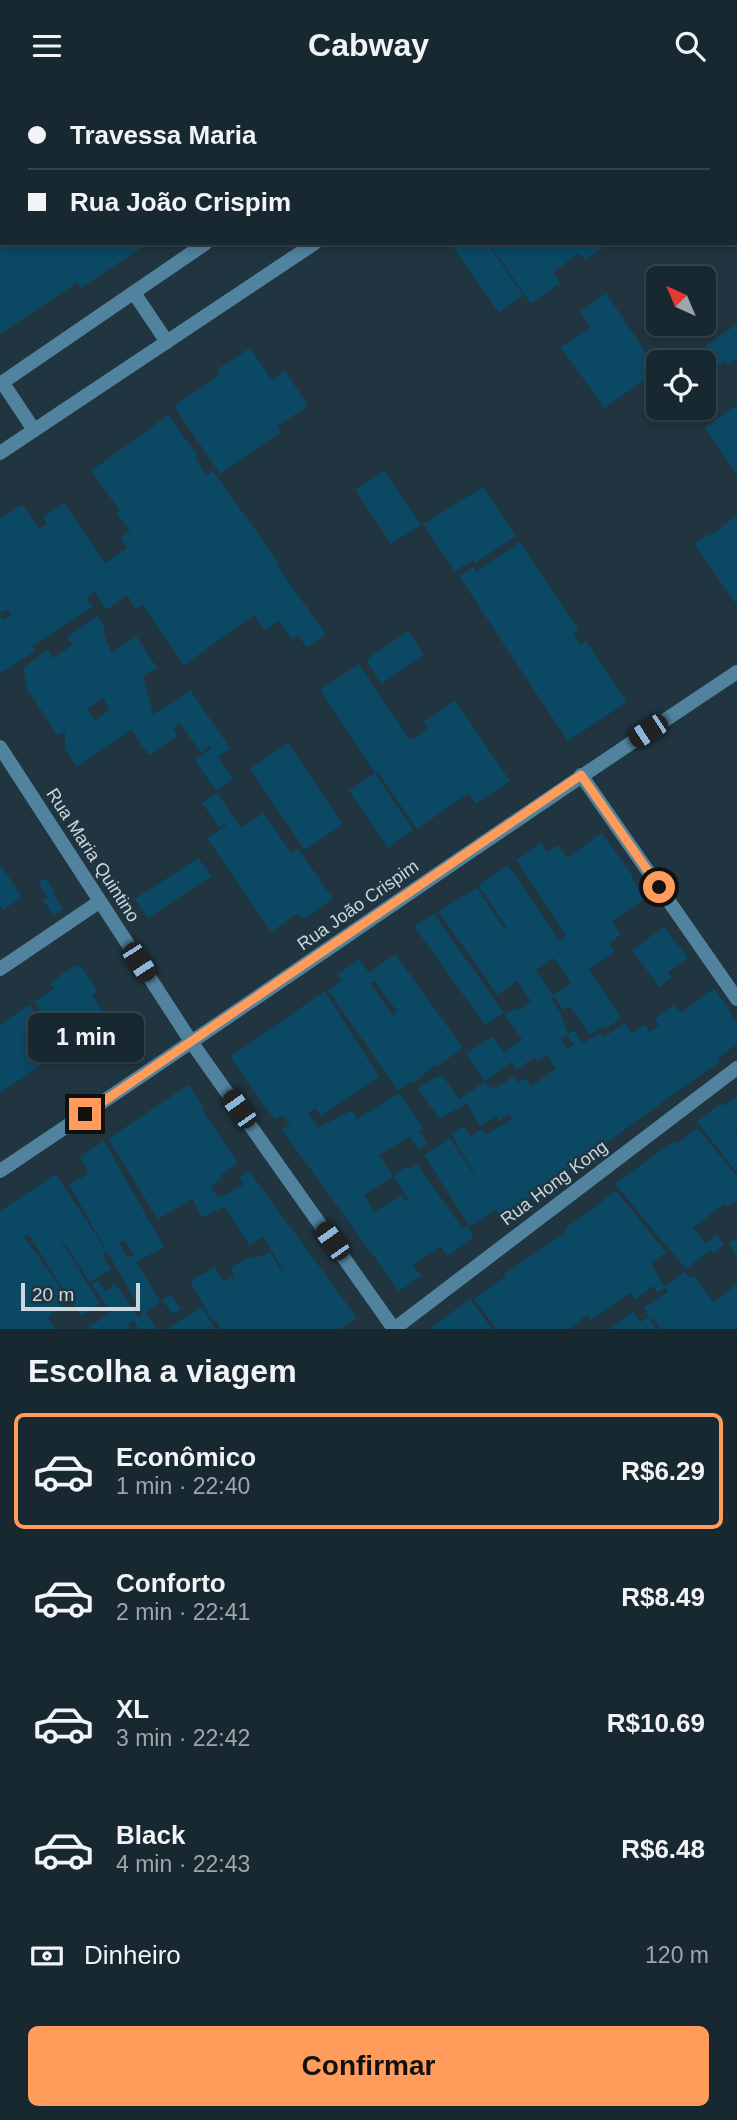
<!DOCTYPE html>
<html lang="pt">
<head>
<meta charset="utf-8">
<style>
  :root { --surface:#182830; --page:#25343c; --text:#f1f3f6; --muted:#9fa6ab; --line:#36444c; --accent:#ff9b5b }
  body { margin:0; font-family:Helvetica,sans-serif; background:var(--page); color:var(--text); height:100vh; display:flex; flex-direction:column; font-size:26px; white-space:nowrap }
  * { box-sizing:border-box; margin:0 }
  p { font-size:23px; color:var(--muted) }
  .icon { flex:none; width:38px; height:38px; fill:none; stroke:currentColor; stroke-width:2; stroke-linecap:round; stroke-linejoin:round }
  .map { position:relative; height:1238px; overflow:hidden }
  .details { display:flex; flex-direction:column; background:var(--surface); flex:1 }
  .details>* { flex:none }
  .banner { position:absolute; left:0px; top:0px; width:738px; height:154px; box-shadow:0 4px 10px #0003,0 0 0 2px var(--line); display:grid; align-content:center; height:154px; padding:0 28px; background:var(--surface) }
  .needle { width:46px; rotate:316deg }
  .controls { position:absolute; left:646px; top:175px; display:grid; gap:14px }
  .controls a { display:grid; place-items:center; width:70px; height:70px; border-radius:10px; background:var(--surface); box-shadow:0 4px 10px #0003,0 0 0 2px var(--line); font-size:35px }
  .scale { position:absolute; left:21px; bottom:18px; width:119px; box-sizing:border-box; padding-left:7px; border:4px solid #cbd7df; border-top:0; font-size:19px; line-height:24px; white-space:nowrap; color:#cbd7df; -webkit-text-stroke:5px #203540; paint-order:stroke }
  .end { position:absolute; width:32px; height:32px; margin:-16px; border:9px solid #ff9b5b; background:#111; box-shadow:0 0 0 4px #111 }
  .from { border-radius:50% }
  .bubble { position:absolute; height:49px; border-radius:10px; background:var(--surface); box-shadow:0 4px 10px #0003,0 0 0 2px var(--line); font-size:23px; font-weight:800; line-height:49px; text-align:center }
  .car { position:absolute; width:21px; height:42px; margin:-21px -10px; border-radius:9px; box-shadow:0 0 5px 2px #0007; background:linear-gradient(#222 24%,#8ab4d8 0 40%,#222 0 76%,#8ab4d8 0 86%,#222 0) }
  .banner b { display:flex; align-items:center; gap:24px; height:66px; font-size:26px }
  .banner b+b { border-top:2px solid var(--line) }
  .banner i { width:18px; height:18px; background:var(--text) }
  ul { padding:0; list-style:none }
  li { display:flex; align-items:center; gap:21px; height:116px; margin:0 14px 10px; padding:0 14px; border:4px solid transparent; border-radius:10px }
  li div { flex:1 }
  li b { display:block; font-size:26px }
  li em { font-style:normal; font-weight:800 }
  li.active { border-color:var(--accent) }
  li>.icon { width:63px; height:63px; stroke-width:1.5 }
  h2 { padding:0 28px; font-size:32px; line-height:84px }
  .pay { display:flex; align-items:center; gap:18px; height:77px; padding:0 28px; font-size:26px }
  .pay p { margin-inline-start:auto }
  .primary-button { display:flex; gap:14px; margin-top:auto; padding:14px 28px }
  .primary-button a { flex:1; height:80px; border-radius:10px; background:var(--accent); color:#111; font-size:28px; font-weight:800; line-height:80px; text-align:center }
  header { display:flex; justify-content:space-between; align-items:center; height:91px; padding:0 28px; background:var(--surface); font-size:32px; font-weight:800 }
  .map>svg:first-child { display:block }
  .building { fill:#0b4864; fill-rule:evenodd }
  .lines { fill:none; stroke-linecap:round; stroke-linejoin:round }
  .lane { stroke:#51839f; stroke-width:14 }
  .street { stroke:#51839f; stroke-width:14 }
  .route { stroke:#ff9b5b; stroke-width:9 }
  .labels { text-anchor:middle; stroke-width:5; stroke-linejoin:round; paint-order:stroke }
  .street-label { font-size:18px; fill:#cbd7df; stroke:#203540 }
</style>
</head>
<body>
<header><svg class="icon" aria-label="menu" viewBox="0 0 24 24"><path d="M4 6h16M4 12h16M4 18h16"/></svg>Cabway<svg class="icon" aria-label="search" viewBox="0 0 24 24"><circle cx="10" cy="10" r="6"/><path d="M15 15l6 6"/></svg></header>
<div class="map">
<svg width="737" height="1238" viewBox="0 0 737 1238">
  <rect width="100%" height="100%" fill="#203540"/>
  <!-- building -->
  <g class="building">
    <polygon points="0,152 144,152 145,154 81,197 77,192 0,243"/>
    <polygon points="450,152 487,152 523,204 499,222"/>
    <polygon points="489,152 604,152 600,155 602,158 585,169 579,162 553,181 560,192 531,213"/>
    <polygon points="606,202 658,280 604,317 561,256 591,236 580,221"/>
    <polygon points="737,233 737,268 728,274 726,269 719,275 705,255"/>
    <polygon points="693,256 707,276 704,278 704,271 670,271"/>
    <polygon points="250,257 272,289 285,280 308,315 277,335 281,341 220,383 174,315 220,284 217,279"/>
    <polygon points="737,314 737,384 705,336"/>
    <polygon points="168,324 198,365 195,367 207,384 213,380 279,472 276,474 326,543 307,557 298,544 292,548 279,530 265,539 254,524 184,574 142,513 136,518 127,504 106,519 95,501 86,507 93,516 32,555 36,559 2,582 0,579 0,524 3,529 11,524 7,518 0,522 0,428 22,413 39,438 47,433 43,426 64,412 105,472 127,457 120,447 130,440 117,422 120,420 91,380"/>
    <polygon points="384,379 421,434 391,453 355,399"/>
    <polygon points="483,396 516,445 475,472 473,469 455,480 423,433"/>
    <polygon points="737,424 737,514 694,453 709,443 710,445"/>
    <polygon points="520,451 579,539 573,543 580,554 586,550 627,611 568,650 459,485 473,476 476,481"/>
    <path d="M97,525L106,538L103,540L111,561L136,545L157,577L143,586L153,624L190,599L230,657L218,666L233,688L216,700L195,669L211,658L209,655L201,662L180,632L173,637L178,644L149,664L131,639L77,676L65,658V640L58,645L26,596L24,576L48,559L53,567L72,554L67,546ZM103,607L110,619L96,629L87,618Z"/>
    <polygon points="408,540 424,564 381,593 366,569"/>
    <polygon points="359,573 410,649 428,638 423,631 455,609 510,690 476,713 469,702 417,738 378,681 375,682 413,739 388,757 349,700 375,682 320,599"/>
    <polygon points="288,652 343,733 305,759 250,678"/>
    <polygon points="217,702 241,737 264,722 291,762 298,757 333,808 303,828 298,822 271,841 207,747 226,735 225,733 219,736 202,712"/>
    <path d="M602,742L634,787L632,788L645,808L612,831L621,844L609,852L615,861L589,878L621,927L606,938L604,935L590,944L569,915L563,919L553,904L571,893L554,867L536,879L554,906L551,908L560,921L568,943L574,939L583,952L601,942L604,946L625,932L631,942L644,934L650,941L659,934L654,928L674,914L681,922L714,897L733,924L731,925L737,933V953L718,967L720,970L523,1112L499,1125L496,1119L470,1136L424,1064L450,1047L483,1099L451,1042L464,1035L470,1046L482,1038L485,1044L513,1028L510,1023L499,1030L497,1025L480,1035L467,1012L440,1028L418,998L437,985L438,986L442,984L459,1008L485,991L489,997L493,995L494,998L514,985L518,992L526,987L531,996L556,977L547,964L538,970L534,966L517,979L511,971L485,990L466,963L492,945L504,961L522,948L505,924L515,917L517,920L531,910L517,890L498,904L438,820L477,797L505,839L507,837L478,794L508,774L559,849L566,845L516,769L541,752L547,761L558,754L567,767ZM567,944L574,954L567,958L561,948Z"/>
    <polygon points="198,767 212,785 148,827 135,808"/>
    <polygon points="0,773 22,806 3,819 0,815"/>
    <polygon points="46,787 55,801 53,803 63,818 53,824 43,809 48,806 38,792"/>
    <polygon points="434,823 504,922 485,934 414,835"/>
    <polygon points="664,836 688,867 668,881 671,887 659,896 632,859"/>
    <path d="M395,863L463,957L436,976L435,974L414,992L412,990L398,1000L328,899L341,890L337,884L359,868L369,882ZM374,890L397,920L393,925L370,892Z"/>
    <polygon points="80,874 98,900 92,904 109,929 0,1002 0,934 30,913 35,922 40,925 42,924 35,910 54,898 50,892 73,876"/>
    <path d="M325,900L379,986L321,1025L316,1017L308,1022L318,1037L352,1019L357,1028L399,1002L424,1038L419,1040L427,1053L418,1059L410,1046L379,1064L393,1085L408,1075L410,1078L417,1073L463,1138L467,1135L474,1146L448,1165L440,1155L413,1174L421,1185L399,1200L282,1039L290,1033L282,1024L275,1029L230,966ZM393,1085L409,1109L406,1111L402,1104L374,1121L364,1104Z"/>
    <polygon points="188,994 205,1018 202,1019 238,1072 220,1084 223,1087 211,1095 218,1107 244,1094 239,1086 249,1080 357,1227 340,1238 221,1238 216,1229 213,1231 190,1190 215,1176 223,1191 235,1185 230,1177 251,1165 253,1168 270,1161 282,1181 284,1180 263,1146 249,1154 224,1115 203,1127 192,1108 158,1128 108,1048"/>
    <polygon points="737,1005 737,1034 734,1036 737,1041 737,1082 697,1031 721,1012 724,1015"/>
    <polygon points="697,1037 737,1085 737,1111 736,1110 727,1116 724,1113 693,1137 706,1152 716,1144 724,1154 714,1162 711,1159 686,1178 615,1093 674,1050 676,1054"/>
    <path d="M104,1050L164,1156L137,1171L160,1211L145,1221L156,1238H139L133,1229L128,1233L131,1238H91L89,1236L111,1221L92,1194L98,1189L106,1200L115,1193L138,1226L143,1223L69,1094L88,1083L80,1066ZM125,1149L133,1164L128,1167L119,1152Z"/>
    <polygon points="56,1083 107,1161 102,1164 111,1178 90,1191 63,1150 62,1151 100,1213 81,1225 28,1143 24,1146 69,1208 48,1226 56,1238 0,1238 0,1120"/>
    <polygon points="616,1100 666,1161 651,1173 665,1196 658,1202 653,1195 635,1209 630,1202 591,1229 587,1224 569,1238 497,1238 474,1208 506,1185 504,1183 566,1141 564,1138"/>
    <polygon points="737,1148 737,1166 728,1152"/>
    <polygon points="685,1180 690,1187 695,1185 713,1211 737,1193 737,1238 660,1238 654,1227 651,1229 655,1238 609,1238 634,1220 640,1231 649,1226 644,1216 668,1201 665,1196"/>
    <polygon points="171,1203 181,1218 172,1223 163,1209"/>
    <polygon points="470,1208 492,1238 430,1238 451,1222"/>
    <polygon points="202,1216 215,1238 167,1238 177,1231"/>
  </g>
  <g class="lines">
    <!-- lane -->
    <polyline class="lane" points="581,684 737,908"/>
    <!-- street -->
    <g class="street">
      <polyline points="428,2 430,0"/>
      <polyline points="540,2 543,0"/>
      <polyline points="134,202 167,251"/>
      <polyline points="2,291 34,339"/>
      <polyline points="0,293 206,152"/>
      <polyline points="0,362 315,152"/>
      <polyline points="0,656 192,952 394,1238"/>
      <polyline points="0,878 99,811"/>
      <path d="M0,1080C247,915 490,745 737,581"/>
      <polyline points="394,1238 737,977"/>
    </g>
  </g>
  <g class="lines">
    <!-- route -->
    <polyline class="route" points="85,1023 581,684 659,796"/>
  </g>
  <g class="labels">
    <!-- street labels -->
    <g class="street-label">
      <text transform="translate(93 764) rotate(57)" y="6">Rua Maria Quintino</text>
      <text transform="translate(358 814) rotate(-35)" y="6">Rua João Crispim</text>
      <text transform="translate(554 1092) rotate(-37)" y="6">Rua Hong Kong</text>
    </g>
  </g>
</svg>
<div class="controls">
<a><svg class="needle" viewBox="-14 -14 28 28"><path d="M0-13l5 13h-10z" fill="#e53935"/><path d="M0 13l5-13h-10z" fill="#9fa6ab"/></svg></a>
<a><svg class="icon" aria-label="locate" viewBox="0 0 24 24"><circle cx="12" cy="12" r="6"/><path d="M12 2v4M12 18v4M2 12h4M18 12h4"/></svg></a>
</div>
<div class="scale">20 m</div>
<i class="end from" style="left:659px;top:796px"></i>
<i class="end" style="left:85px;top:1023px"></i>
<div class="bubble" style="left:28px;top:922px;width:116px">1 min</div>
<i class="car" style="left:648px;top:640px;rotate:237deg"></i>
<i class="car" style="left:139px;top:871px;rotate:147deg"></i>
<i class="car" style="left:239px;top:1018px;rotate:325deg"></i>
<i class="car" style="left:332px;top:1150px;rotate:325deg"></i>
<div class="banner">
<b><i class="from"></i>Travessa Maria</b>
<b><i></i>Rua João Crispim</b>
</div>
</div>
<section class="details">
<h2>Escolha a viagem</h2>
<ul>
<li class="active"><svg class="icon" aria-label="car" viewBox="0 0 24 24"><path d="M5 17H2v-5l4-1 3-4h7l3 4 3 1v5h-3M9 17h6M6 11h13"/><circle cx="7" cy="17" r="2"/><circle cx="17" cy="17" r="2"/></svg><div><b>Econômico</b><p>1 min · 22:40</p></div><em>R$6.29</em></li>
<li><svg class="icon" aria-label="car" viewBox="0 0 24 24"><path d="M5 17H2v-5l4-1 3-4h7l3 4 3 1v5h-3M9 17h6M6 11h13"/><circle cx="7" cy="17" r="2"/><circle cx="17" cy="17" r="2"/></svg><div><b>Conforto</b><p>2 min · 22:41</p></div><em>R$8.49</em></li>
<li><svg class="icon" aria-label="car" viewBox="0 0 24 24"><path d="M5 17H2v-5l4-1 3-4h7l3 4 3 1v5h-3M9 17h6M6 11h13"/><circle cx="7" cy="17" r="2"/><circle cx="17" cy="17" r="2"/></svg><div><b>XL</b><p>3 min · 22:42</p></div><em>R$10.69</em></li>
<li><svg class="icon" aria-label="car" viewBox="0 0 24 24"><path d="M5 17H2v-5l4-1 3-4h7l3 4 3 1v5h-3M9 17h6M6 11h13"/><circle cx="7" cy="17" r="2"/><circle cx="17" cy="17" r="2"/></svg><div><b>Black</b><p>4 min · 22:43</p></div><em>R$6.48</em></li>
</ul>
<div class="pay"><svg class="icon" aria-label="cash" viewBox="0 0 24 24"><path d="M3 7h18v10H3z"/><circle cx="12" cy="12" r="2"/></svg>Dinheiro<p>120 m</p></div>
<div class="primary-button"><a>Confirmar</a></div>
</section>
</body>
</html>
